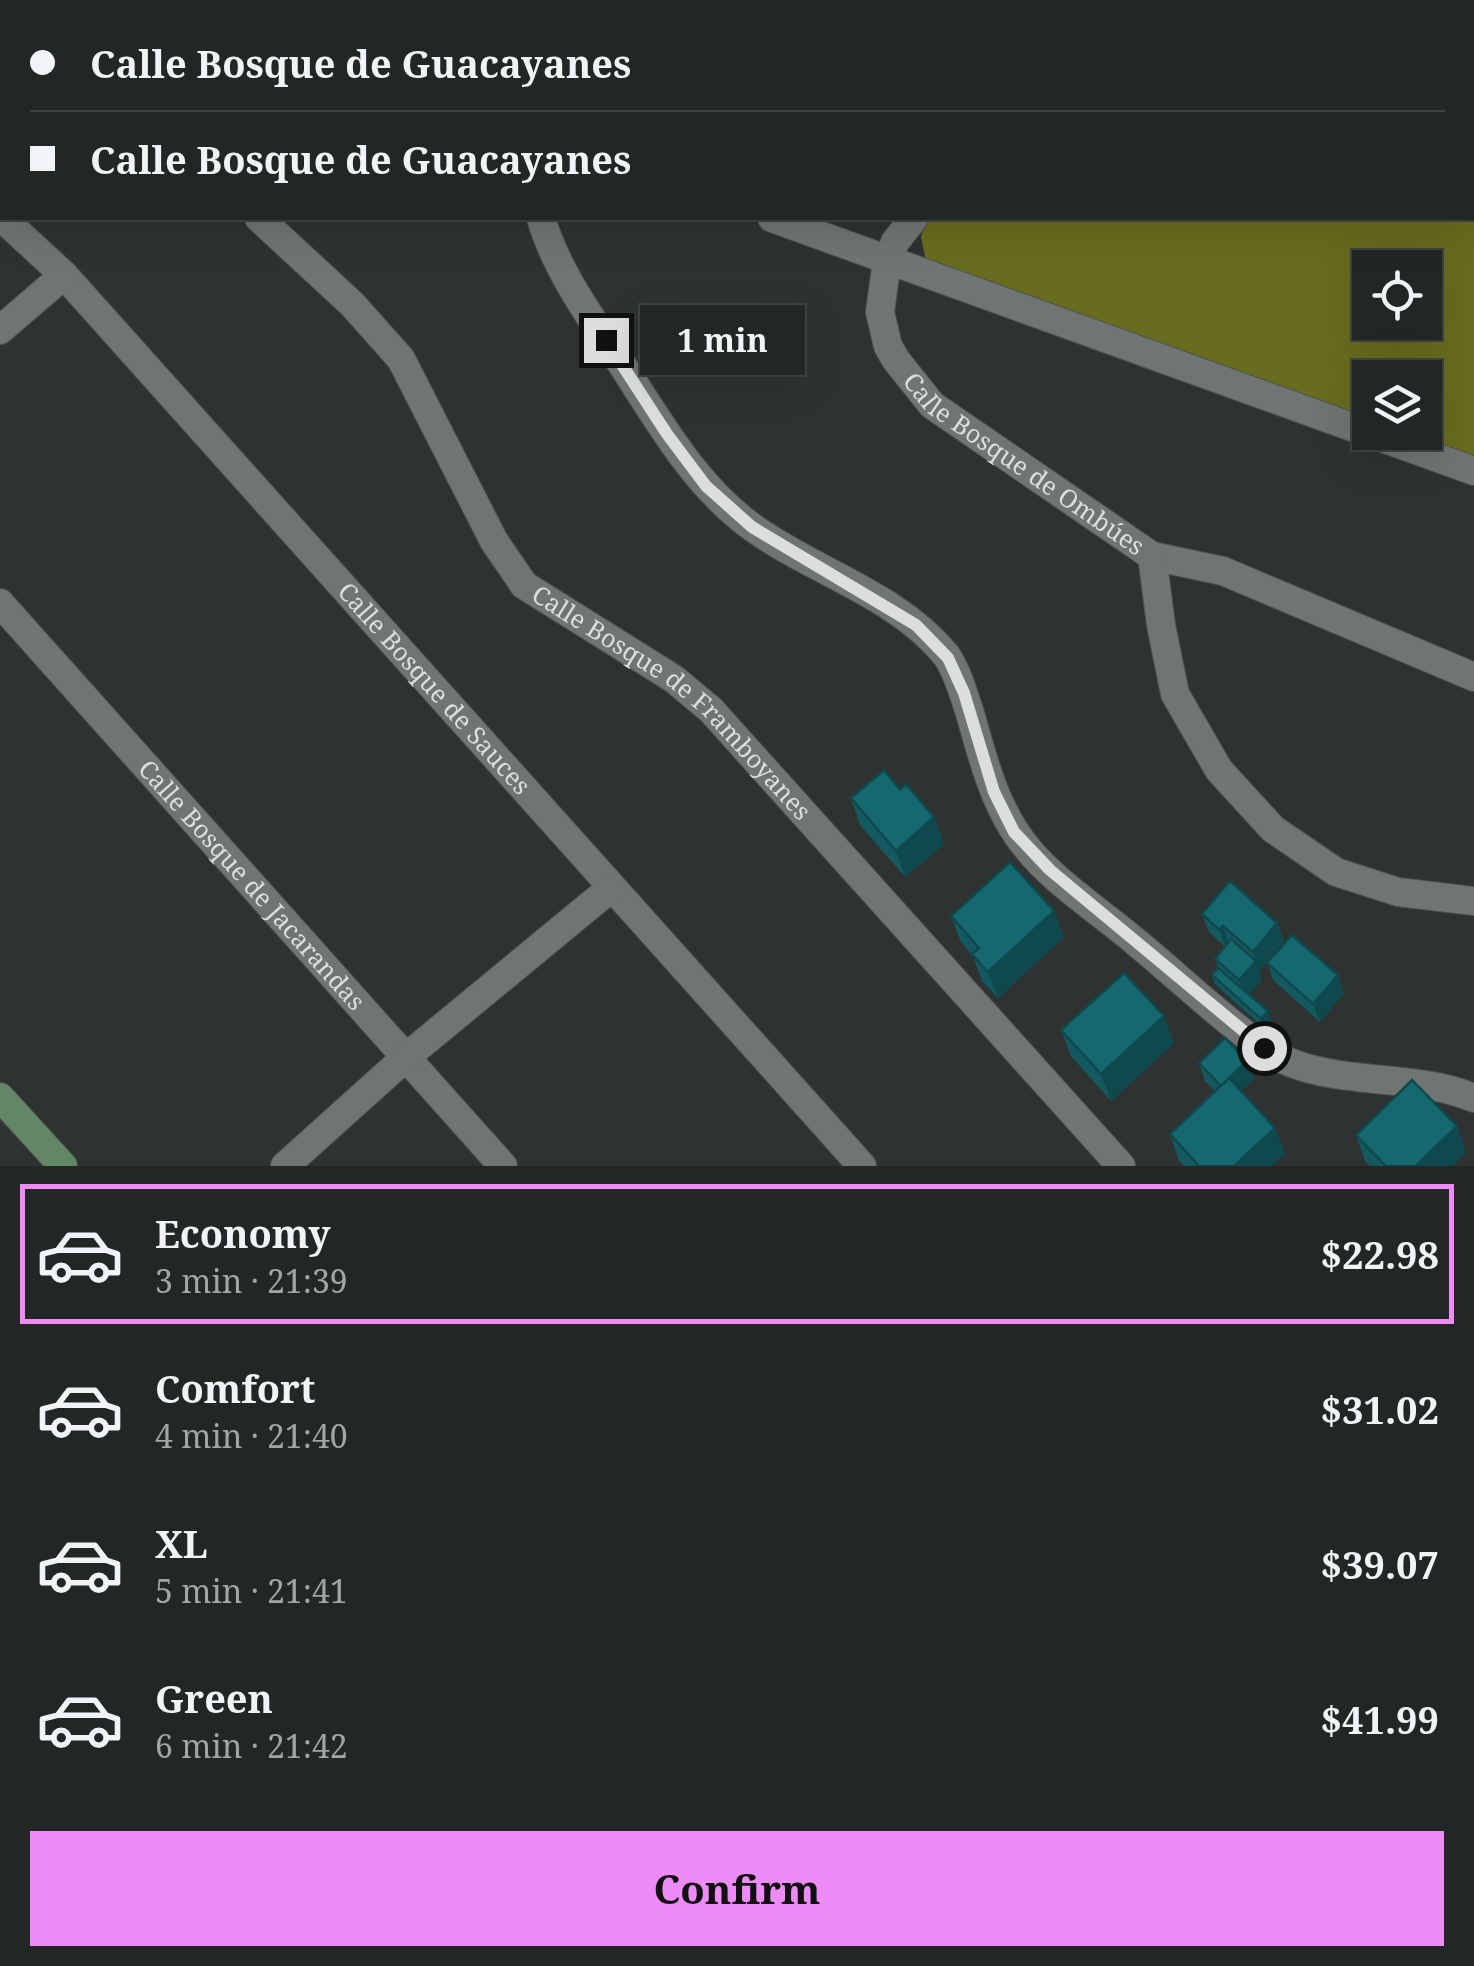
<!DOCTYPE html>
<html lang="en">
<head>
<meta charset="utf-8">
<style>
  :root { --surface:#222625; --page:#2e3232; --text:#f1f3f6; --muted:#a2a5a7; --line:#3f4342; --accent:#ef8bf7 }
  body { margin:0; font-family:"Noto Serif",serif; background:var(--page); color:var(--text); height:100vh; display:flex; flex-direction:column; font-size:38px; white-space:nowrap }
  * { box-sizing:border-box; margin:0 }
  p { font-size:32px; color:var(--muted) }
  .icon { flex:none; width:55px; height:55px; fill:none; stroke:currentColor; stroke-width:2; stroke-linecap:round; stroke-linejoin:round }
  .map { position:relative; height:1166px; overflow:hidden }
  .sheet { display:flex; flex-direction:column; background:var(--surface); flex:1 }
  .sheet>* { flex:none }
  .top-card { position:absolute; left:0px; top:0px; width:1475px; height:220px; box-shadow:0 10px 40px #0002,0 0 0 2px var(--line); display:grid; align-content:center; height:220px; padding:0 30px; background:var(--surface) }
  .fabs { position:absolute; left:1352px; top:250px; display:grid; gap:20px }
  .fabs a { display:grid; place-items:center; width:90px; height:90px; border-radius:0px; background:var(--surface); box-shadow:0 10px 40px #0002,0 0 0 2px var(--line); font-size:50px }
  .end { position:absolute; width:45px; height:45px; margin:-22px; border:12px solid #dbdedd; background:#111; box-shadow:0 0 0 5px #111 }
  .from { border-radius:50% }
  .bubble { position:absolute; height:70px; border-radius:0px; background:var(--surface); box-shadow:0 10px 40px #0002,0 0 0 2px var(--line); font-size:32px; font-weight:700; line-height:70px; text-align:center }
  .top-card b { display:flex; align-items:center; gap:35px; height:95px; font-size:38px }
  .top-card b+b { border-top:2px solid var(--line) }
  .top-card i { width:25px; height:25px; background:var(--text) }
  ul { padding:18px 0 0; list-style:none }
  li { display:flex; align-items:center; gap:30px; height:140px; margin:0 20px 15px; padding:0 10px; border:5px solid transparent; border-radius:0px }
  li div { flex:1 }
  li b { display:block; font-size:38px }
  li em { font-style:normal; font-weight:700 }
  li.current { border-color:var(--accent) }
  li>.icon { width:90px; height:90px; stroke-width:1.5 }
  .primary-button { display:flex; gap:20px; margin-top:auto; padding:20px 30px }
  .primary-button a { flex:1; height:115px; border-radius:0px; background:var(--accent); color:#111; font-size:40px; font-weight:700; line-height:115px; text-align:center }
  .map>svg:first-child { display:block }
  .green { fill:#414410 }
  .forest { fill:#686c1e; fill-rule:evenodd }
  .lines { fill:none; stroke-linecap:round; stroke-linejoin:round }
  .minor-casing { stroke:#4d5150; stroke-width:30 }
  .secondary-casing { stroke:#4d5150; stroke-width:30 }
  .minor { stroke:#6f7573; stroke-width:28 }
  .secondary { stroke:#638665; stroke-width:28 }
  .wall { fill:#13595f }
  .shaded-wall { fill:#0f494e }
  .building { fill:#16686f; stroke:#0f494e; stroke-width:2.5 }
  .route { stroke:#dbdedd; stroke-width:12 }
  .labels { text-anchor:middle; stroke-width:8; stroke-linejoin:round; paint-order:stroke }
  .street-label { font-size:25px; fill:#dbdedd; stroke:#242927 }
</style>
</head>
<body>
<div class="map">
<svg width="1474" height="1166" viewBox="0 0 1474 1166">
  <rect width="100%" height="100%" fill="#2e3331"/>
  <!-- green -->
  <polygon class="green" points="0,0 120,0 2,2 0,144"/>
  <!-- forest -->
  <path class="forest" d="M1474,201V460L1397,433L1425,432V378H1370V423L927,266L921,237L927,218H1472ZM1370,268H1425V322H1370Z"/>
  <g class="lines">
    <defs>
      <g id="minor">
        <polyline points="260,0 265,2"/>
        <polyline points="1282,0 1302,2"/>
        <polyline points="145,2 146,0"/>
        <polyline points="1472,20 1474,20"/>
        <polyline points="1472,194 1474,194"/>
        <path id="s1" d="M0,216L64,275L862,1166"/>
        <path id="s2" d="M259,218L352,304L401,359L494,541L524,585L674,679L711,710L1121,1166"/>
        <path d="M541,218C556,270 591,318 621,363C659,421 694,485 752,527C814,572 896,594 946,655C957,670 963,693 969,710C981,751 991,794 1014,830C1042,875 1096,908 1136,942C1178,977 1219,1016 1263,1048C1324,1090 1407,1070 1474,1098"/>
        <polyline points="772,218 1474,471"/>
        <path id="s3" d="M914,218L895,242L887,261L880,312L888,346L896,360L932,405L1152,556L1223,571L1474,677"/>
        <polyline points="0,330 64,275"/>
        <polyline points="1152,556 1161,625 1175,694 1219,770 1273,829 1336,872 1398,892 1474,901"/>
        <path id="s4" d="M0,603L503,1166"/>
        <polyline points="285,1166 405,1058 611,888"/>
      </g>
      <polyline id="secondary" points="0,1097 63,1166"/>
    </defs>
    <!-- minor casing -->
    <use href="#minor" class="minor-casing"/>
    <!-- secondary casing -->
    <use href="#secondary" class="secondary-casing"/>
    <!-- minor -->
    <use href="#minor" class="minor"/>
    <!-- secondary -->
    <use href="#secondary" class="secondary"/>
  </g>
  <!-- wall -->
  <g class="wall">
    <polygon points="900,790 934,817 944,844 905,877 860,825 851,798"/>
    <polygon points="1202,914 1277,923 1284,941 1259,970 1262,979 1249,995 1271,1020 1264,1028 1215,984 1212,975 1218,968 1215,959 1225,947 1209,932"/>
    <polygon points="951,916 1064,937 998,998 982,981 973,956 961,942"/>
    <polygon points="1267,963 1344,993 1320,1022 1274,981"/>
    <polygon points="1061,1030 1174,1043 1111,1101 1071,1056"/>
    <polygon points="1199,1063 1254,1079 1241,1091 1275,1128 1285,1154 1272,1166 1184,1166 1179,1161 1170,1134 1215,1091 1205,1081"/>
    <polygon points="1356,1135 1466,1152 1452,1166 1370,1166 1365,1161"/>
  </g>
  <!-- shaded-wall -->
  <g class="shaded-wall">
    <polygon points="934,817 944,844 905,877 896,851"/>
    <polygon points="1054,911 1064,937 998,998 988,972"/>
    <polygon points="1277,923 1284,941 1259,970 1253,952"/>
    <polygon points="1223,926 1229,943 1226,948 1219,930"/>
    <polygon points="1256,961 1262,979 1246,998 1239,980"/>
    <polygon points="1338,975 1344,993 1320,1022 1313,1004"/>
    <polygon points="1268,1011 1271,1020 1264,1028 1261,1019"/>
    <polygon points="1164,1016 1174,1043 1111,1101 1101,1074"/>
    <polygon points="1247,1061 1254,1079 1227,1104 1221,1086"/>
    <polygon points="1457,1126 1466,1152 1452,1166 1416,1166"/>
    <polygon points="1275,1128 1285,1154 1272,1166 1234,1166"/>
  </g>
  <!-- building -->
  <g class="building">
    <polygon points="884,770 900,790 906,784 934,817 896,851 851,798"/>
    <polygon points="1010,862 1054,911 988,972 972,954 979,948 951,916"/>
    <polygon points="1230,881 1277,923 1253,952 1223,926 1219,930 1202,914"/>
    <polygon points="1292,935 1338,975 1313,1004 1267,963"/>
    <polygon points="1231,939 1256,961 1239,980 1215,959"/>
    <polygon points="1218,968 1268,1011 1261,1019 1212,975"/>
    <polygon points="1124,973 1164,1016 1101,1074 1061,1030"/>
    <polygon points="1225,1038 1247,1061 1221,1086 1199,1063"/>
    <polygon points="1229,1078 1275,1128 1234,1166 1199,1166 1170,1134"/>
    <polygon points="1412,1080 1457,1126 1416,1166 1386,1166 1356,1135"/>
  </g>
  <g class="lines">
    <!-- route -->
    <polyline class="route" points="606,340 667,434 706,486 752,527 916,625 948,658 964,693 994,792 1014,832 1050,870 1264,1048"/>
  </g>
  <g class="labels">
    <!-- street labels -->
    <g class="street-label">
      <text dy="9" stroke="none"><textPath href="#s3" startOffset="320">Calle Bosque de Ombúes</textPath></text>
      <text dy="9" stroke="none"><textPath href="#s1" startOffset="642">Calle Bosque de Sauces</textPath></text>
      <text dy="9" stroke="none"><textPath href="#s2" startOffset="648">Calle Bosque de Framboyanes</textPath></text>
      <text dy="9" stroke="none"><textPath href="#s4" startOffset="378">Calle Bosque de Jacarandas</textPath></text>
    </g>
  </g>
</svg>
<div class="fabs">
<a><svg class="icon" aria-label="locate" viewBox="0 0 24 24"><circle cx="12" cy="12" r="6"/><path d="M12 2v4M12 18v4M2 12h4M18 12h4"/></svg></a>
<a><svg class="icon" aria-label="layers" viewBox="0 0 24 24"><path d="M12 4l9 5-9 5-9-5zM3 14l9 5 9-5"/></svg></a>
</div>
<i class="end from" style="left:1264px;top:1048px"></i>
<i class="end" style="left:606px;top:340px"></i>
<div class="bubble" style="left:640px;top:305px;width:165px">1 min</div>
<div class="top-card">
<b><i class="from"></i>Calle Bosque de Guacayanes</b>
<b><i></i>Calle Bosque de Guacayanes</b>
</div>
</div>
<section class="sheet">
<ul>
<li class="current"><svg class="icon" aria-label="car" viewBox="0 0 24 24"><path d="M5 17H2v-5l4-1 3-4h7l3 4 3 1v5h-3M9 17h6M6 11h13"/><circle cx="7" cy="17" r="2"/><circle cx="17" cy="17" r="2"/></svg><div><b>Economy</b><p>3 min · 21:39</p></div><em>$22.98</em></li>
<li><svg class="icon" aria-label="car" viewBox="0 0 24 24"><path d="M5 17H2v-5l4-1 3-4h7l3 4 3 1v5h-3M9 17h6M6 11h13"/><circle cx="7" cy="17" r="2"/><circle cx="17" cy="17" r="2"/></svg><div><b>Comfort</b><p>4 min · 21:40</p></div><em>$31.02</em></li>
<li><svg class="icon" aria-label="car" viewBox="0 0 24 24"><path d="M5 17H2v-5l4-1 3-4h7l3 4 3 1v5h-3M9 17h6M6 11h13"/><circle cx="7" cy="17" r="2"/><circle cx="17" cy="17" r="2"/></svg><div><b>XL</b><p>5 min · 21:41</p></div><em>$39.07</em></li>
<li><svg class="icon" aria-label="car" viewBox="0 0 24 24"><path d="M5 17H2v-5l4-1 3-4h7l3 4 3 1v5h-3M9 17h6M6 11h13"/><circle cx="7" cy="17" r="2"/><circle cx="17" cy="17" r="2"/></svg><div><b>Green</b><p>6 min · 21:42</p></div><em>$41.99</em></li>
</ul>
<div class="primary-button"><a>Confirm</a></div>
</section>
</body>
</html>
